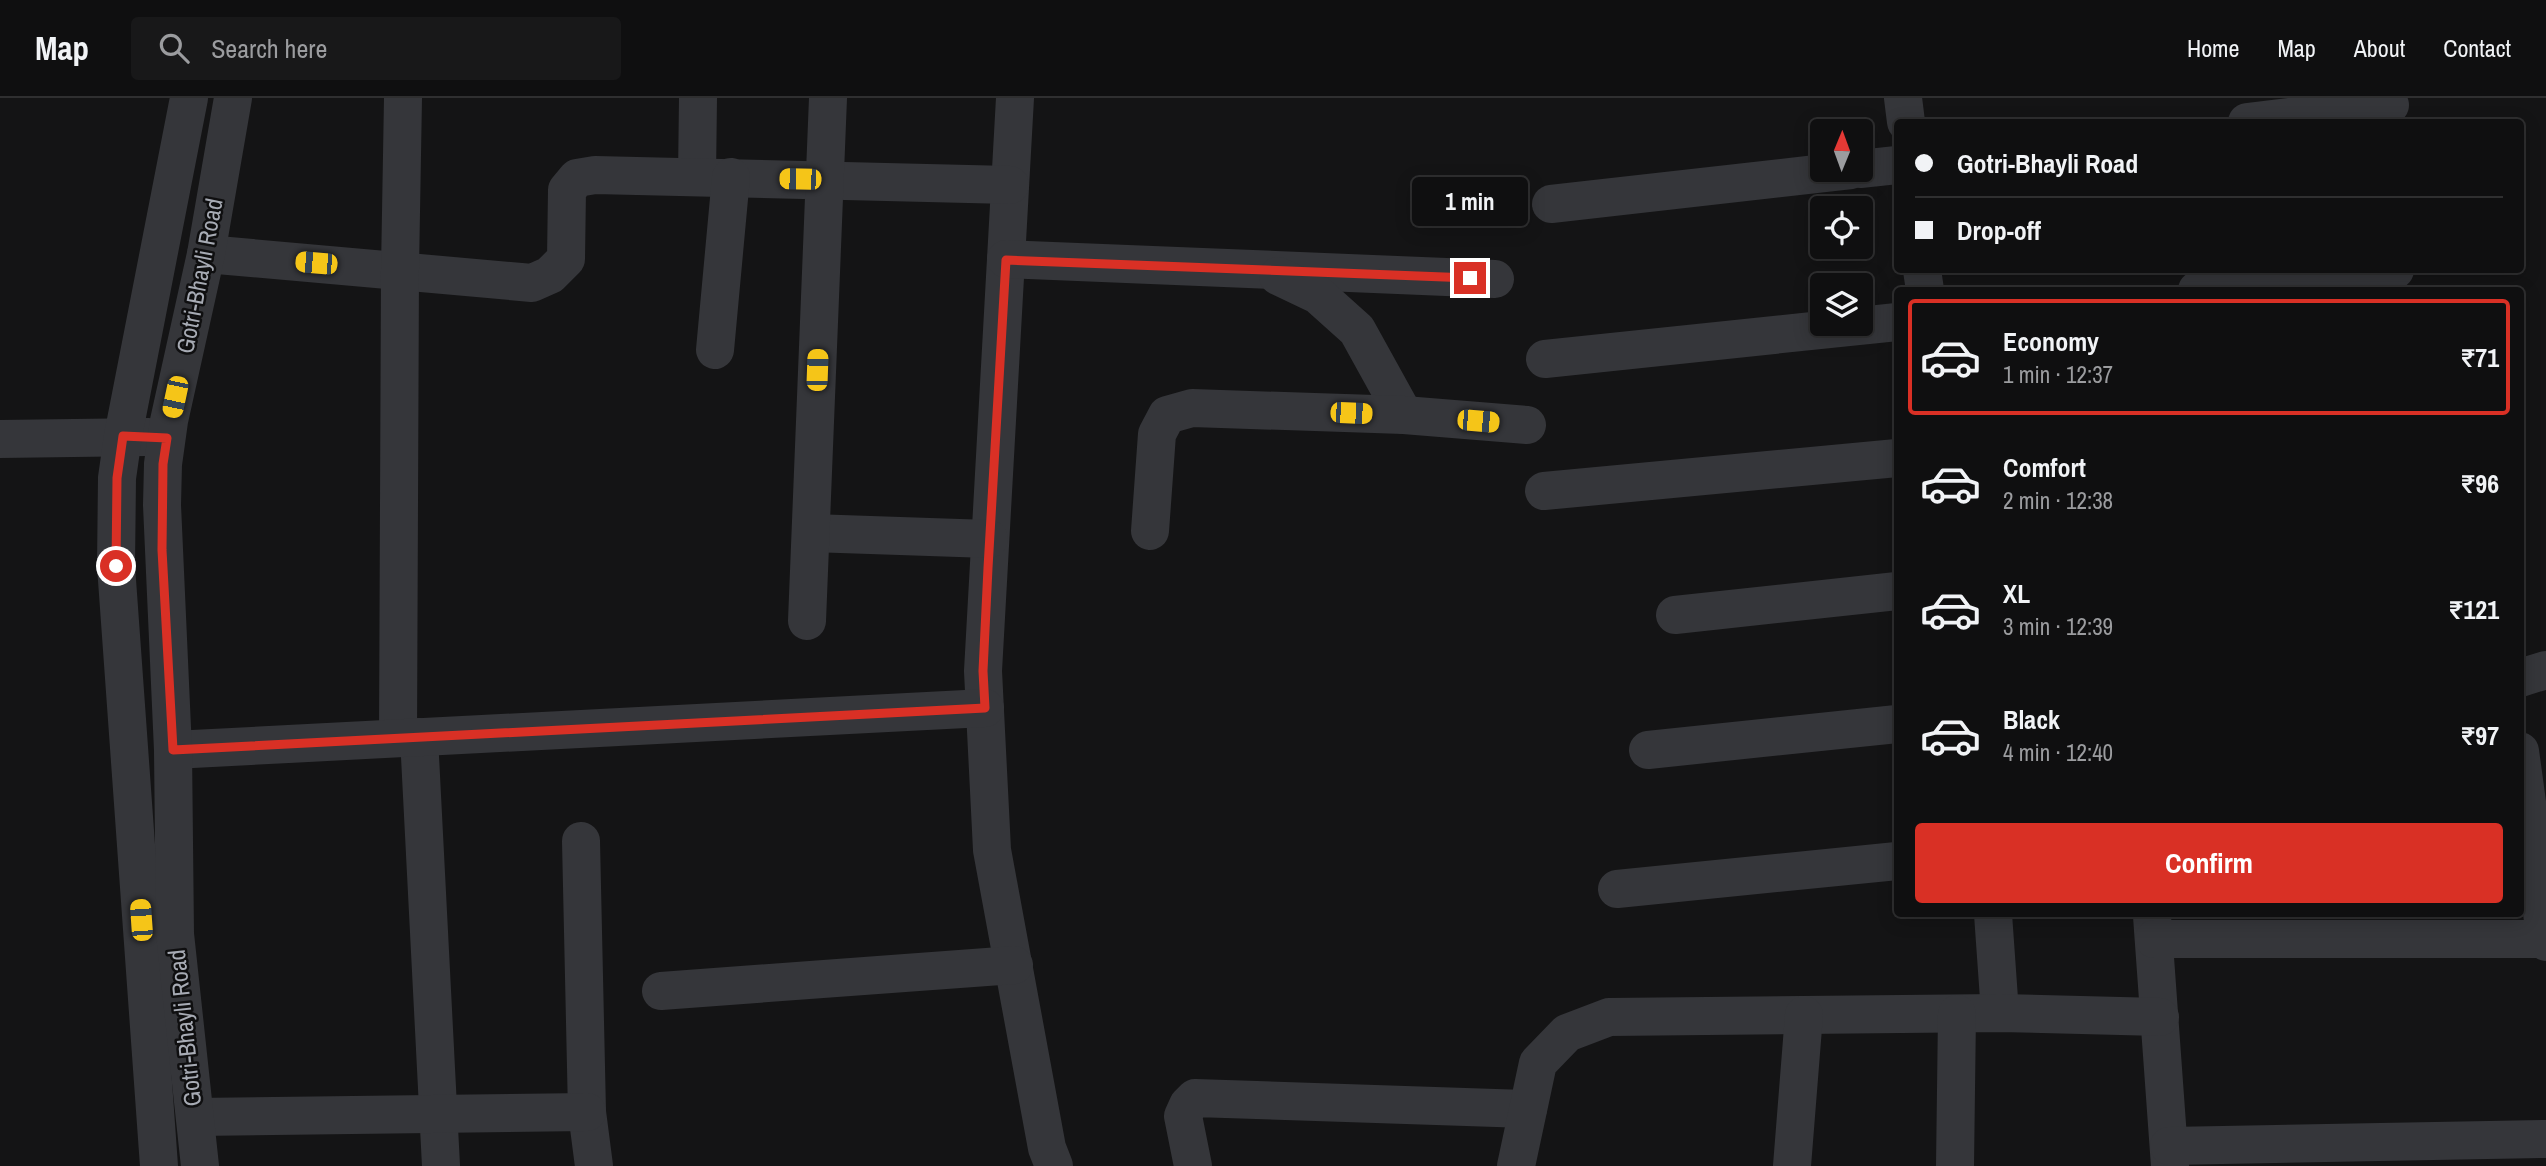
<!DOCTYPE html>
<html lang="en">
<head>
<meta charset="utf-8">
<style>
  :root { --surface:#0f0f10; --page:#181819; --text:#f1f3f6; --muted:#9b9c9f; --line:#2f2f30; --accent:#d93025 }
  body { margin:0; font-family:"Archivo Narrow",sans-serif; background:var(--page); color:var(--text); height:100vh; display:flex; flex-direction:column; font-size:26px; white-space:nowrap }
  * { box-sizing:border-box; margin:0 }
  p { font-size:23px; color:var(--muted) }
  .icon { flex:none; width:38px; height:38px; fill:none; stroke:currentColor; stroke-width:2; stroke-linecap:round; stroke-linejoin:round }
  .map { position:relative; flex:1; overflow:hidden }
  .details { position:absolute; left:1894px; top:189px; width:630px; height:630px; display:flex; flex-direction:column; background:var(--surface); border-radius:7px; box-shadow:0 4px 18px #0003,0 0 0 2px var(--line) }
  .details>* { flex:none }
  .guide { position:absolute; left:1894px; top:21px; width:630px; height:154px; border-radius:7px; box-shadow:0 4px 18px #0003,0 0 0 2px var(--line); display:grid; align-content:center; height:154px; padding:0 21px; background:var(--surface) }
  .needle { width:46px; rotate:1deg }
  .fabs { position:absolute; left:1810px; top:21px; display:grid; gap:14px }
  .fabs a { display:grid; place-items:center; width:63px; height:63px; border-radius:7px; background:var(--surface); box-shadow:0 4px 18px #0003,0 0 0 2px var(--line); font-size:35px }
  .end { position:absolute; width:32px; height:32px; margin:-16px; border:9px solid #d93025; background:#fff; box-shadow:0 0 0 4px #fff }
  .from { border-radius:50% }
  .bubble { position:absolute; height:49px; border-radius:7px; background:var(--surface); box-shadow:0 4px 18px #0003,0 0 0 2px var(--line); font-size:23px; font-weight:700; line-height:49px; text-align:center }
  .car { position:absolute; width:21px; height:42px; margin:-21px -10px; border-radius:9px; box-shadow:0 0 5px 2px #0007; background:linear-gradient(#f5c518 24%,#345 0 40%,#f5c518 0 76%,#345 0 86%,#f5c518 0) }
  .guide b { display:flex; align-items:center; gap:24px; height:66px; font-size:26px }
  .guide b+b { border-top:2px solid var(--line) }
  .guide i { width:18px; height:18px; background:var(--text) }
  ul { padding:12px 0 0; list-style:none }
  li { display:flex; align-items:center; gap:21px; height:116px; margin:0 14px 10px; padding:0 7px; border:4px solid transparent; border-radius:7px }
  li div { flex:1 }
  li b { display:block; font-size:26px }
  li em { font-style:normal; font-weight:700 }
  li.active { border-color:var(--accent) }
  li>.icon { width:63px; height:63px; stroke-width:1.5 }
  .button { display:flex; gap:14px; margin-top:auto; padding:14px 21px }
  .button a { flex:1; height:80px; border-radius:7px; background:var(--accent); color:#fff; font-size:28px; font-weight:700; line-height:80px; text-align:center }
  header { display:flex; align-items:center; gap:42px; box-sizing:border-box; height:98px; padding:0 35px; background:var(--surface); border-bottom:2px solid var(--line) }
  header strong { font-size:33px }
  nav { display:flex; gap:38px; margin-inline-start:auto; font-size:24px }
  .search { width:490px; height:63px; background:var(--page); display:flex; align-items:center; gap:18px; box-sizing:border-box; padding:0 24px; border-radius:7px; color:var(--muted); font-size:26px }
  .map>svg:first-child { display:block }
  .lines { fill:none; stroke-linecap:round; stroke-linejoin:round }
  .minor { stroke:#35363a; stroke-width:38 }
  .route { stroke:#d93025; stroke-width:9 }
  .labels { text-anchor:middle; stroke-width:5; stroke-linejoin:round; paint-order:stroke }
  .street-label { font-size:24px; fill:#a7abb4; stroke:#0f0f10 }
</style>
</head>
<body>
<header>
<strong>Map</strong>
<div class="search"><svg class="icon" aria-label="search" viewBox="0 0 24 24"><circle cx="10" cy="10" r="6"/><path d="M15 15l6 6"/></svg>Search here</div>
<nav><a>Home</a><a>Map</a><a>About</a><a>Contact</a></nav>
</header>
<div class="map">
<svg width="2546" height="1068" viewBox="0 0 2546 1068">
  <rect width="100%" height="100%" fill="#141415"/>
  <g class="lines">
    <!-- minor -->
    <g class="minor">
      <polyline points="1015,0 983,573 992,752 1047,1050 1054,1068"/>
      <polyline points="1903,0 1906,24"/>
      <polyline points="2247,24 2390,7"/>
      <polyline points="1860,71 1897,67"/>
      <polyline points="697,79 698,0"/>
      <polyline points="1551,106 1851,72"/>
      <polyline points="206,156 532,185 550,177 566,161 567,92 577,80 595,77 1010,87"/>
      <polyline points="1006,161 1495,181"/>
      <polyline points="1922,172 1925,192"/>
      <polyline points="1278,178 1318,197 1357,232 1404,317"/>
      <polyline points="2197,192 2395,172"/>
      <polyline points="715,252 731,79"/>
      <polyline points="1545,261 1897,224"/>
      <polyline points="0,341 148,339"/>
      <polyline points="1544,393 1897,360"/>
      <polyline points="1150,433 1157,336 1167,317 1192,310 1404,317 1527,327"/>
      <polyline points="811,435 989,441"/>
      <polyline points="1675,517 1897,493"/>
      <polyline points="807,523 828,0"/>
      <polyline points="2520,580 2546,572"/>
      <polyline points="419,639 441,1068"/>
      <polyline points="398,640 400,172 403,0"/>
      <polyline points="173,652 985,610"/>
      <polyline points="1648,652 1897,626"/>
      <polyline points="2520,653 2546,844"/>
      <polyline points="581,743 587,1014 594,1068"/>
      <polyline points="1617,791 1897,763"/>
      <polyline points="1993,816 2000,915"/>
      <polyline points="2152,818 2170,1068"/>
      <polyline points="2154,841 2546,841"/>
      <polyline points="661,893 1014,867"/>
      <polyline points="195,1019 587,1014"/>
      <polyline points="2169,1048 2546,1041"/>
      <polyline points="159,1068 116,468 117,380 123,338 189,0"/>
      <polyline points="200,1068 175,836 173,652 162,407 163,366 169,323 206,156 233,0"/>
      <polyline points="1193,1068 1183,1018 1188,1007 1195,1000 1528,1011"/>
      <polyline points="1516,1068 1538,965 1567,935 1609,919 2000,915 2160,919"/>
      <polyline points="1792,1068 1804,917"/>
      <polyline points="1955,1068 1957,916"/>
    </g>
  </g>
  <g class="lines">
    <!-- route -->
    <polyline class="route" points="116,468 117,380 123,338 167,340 163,366 162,452 173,652 985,610 983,573 988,470 1006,162 1470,180"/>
  </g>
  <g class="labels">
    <!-- street labels -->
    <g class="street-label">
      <text transform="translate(200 178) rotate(-79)" y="8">Gotri-Bhayli Road</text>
      <text transform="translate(185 930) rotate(-96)" y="8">Gotri-Bhayli Road</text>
    </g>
  </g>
</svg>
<div class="fabs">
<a><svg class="needle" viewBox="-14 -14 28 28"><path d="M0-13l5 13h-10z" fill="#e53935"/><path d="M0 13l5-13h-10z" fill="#9b9c9f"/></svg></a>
<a><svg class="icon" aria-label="locate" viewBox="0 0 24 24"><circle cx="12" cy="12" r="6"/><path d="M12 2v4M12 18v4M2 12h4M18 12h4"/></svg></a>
<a><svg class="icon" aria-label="layers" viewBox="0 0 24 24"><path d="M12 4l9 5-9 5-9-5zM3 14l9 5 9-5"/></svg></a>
</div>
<i class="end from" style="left:116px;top:468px"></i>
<i class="end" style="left:1470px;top:180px"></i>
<div class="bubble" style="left:1412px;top:79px;width:116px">1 min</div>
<i class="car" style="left:800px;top:81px;rotate:271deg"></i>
<i class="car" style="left:316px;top:165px;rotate:275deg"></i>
<i class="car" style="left:817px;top:272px;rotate:2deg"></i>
<i class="car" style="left:175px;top:299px;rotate:192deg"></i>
<i class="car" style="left:1351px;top:315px;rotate:92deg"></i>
<i class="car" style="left:1478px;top:323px;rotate:95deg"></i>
<i class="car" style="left:141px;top:822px;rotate:356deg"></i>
<div class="guide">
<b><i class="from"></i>Gotri-Bhayli Road</b>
<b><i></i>Drop-off</b>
</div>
<section class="details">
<ul>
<li class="active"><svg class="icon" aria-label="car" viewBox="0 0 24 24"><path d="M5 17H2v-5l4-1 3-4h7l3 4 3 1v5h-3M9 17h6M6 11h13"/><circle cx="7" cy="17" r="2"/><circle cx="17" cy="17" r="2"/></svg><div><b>Economy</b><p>1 min · 12:37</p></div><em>₹71</em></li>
<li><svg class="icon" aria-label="car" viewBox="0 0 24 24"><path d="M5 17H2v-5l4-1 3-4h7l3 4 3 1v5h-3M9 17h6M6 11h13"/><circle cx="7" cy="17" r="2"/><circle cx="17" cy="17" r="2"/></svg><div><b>Comfort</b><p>2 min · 12:38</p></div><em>₹96</em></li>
<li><svg class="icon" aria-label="car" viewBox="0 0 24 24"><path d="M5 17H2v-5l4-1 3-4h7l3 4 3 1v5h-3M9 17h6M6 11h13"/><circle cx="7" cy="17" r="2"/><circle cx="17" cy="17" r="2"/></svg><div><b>XL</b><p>3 min · 12:39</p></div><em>₹121</em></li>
<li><svg class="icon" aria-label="car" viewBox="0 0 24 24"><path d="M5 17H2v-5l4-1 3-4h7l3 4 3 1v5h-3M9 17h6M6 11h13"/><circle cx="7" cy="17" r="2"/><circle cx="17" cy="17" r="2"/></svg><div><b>Black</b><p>4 min · 12:40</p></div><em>₹97</em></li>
</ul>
<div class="button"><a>Confirm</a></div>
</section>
</div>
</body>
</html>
